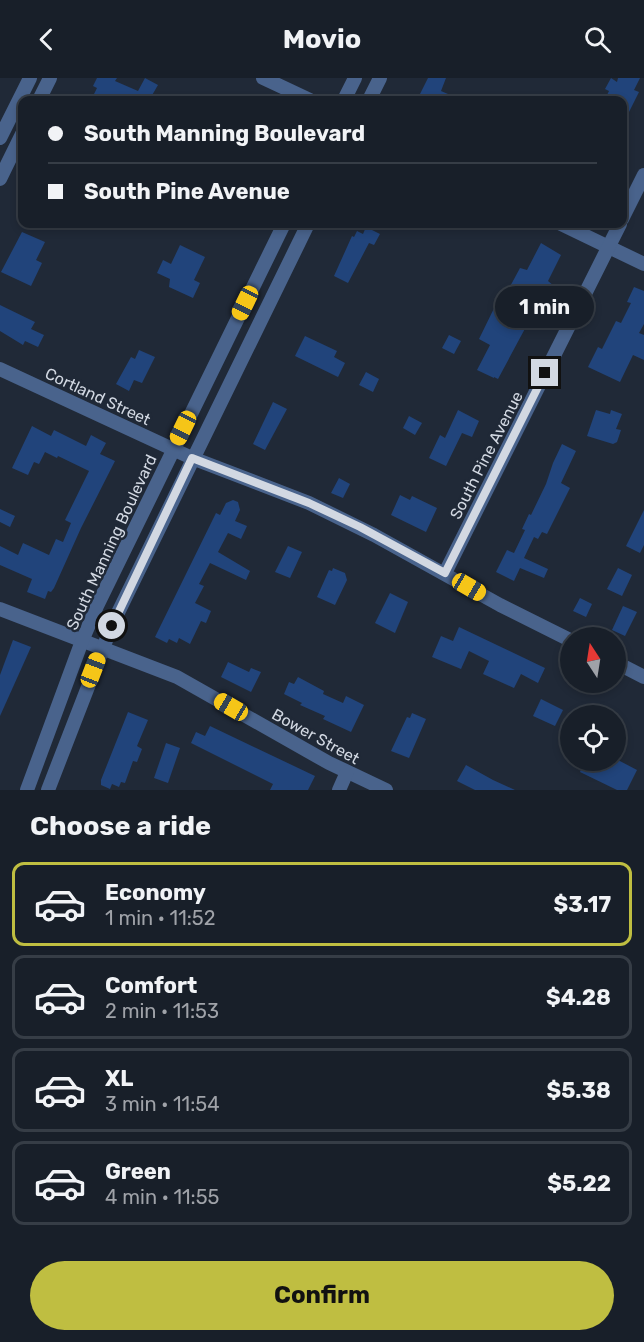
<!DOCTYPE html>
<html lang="en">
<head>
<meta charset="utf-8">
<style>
  :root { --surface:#181f29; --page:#212731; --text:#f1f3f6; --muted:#9fa2a8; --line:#363d46; --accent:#bfbe41 }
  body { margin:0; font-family:Rubik,sans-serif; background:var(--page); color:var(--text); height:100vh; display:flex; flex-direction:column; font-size:22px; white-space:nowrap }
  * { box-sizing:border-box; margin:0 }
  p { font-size:20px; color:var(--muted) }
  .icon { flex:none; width:33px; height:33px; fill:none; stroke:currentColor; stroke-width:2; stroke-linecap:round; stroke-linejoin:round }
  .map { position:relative; height:712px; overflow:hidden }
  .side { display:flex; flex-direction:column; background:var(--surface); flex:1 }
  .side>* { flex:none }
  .top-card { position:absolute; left:18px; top:18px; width:609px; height:132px; border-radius:12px; box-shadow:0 3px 9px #0003,0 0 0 2px var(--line); display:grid; align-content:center; height:132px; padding:0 30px; background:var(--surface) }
  .needle { width:39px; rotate:348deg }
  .tools { position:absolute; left:560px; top:549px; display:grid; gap:12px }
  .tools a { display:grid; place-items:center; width:66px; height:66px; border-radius:50%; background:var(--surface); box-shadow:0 3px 9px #0003,0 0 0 2px var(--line); font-size:30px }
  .end { position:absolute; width:27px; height:27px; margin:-14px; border:8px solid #d2d8e2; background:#111; box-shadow:0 0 0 3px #111 }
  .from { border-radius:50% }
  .bubble { position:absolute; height:42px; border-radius:21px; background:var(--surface); box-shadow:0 3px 9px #0003,0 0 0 2px var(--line); font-size:20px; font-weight:700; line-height:42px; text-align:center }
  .car { position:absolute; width:18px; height:36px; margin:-18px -9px; border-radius:8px; box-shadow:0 0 4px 2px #0007; background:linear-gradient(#f5c518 24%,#345 0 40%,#f5c518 0 76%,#345 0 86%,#f5c518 0) }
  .top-card b { display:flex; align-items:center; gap:21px; height:57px; font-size:22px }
  .top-card b+b { border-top:2px solid var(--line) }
  .top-card i { width:15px; height:15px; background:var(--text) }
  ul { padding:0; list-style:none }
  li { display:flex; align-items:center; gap:18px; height:84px; margin:0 12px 9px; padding:0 18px; border:3px solid var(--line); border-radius:12px }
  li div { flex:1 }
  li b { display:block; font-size:22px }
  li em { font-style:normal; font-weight:700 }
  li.active { border-color:var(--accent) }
  li>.icon { width:54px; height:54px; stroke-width:1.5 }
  h2 { padding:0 30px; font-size:27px; line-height:72px }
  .primary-button { display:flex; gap:12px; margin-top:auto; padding:12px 30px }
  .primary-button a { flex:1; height:69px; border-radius:36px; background:var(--accent); color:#111; font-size:24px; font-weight:700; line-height:69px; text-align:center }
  header { display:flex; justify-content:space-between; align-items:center; height:78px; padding:0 30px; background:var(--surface); font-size:27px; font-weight:700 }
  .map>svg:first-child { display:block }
  .building { fill:#21447b }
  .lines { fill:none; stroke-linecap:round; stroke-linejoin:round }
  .minor { stroke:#49638c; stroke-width:14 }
  .route { stroke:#d2d8e2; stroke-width:8 }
  .labels { text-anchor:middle; stroke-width:5; stroke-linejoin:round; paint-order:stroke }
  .street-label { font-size:16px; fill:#d2d8e2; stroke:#202937 }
</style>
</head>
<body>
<header><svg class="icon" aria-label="back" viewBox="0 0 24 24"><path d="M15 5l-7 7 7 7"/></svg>Movio<svg class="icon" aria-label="search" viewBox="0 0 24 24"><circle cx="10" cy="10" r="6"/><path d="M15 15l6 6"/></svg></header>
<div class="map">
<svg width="644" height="712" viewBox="0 0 644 712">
  <rect width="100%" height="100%" fill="#202937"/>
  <!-- building -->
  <g class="building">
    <polygon points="97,0 117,0 115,3 138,13 145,0 158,7 151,19 158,22 91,22 97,10 93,8"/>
    <polygon points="428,0 446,0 441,13 462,22 417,22"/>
    <polygon points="611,0 617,4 618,0 640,0 634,12 639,14 622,48 622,22 613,22 606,19 609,13 605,11"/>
    <polygon points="366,149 380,156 374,167 369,165 348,205 334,198 352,158 354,159 357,153 363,156"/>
    <polygon points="22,154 45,164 36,182 42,185 31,208 1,194"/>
    <polygon points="541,165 561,177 548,203 554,208 547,221 542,219 498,301 494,299 494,300 477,292 490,267 479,261 502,214 506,216 520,190 527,192"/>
    <polygon points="180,167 205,179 194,202 200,205 193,220 169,209 170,201 157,195 163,182 171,186"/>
    <polygon points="634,209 644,213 644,246 639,255 644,257 644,282 633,277 620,304 588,289 598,269 602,271 616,243 621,245 631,225 627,224"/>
    <polygon points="0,227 35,244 31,251 44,257 38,269 25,263 23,267 0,253"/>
    <polygon points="449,257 461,263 454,276 442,270"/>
    <polygon points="305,258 337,273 334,279 345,285 338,299 295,278"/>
    <polygon points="139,272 155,279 142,305 134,302 129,313 116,306 131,279 135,281"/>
    <polygon points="366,294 379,301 373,314 359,307"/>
    <polygon points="273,324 287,331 265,372 253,366"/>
    <polygon points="458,332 479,343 472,359 462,355 446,388 429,380 440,357 445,360"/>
    <polygon points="596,332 610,336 611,332 622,336 616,351 621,352 617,364 613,366 587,358"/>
    <polygon points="409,338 422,345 415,357 403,350"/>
    <polygon points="32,348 51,358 54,352 86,368 91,357 106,365 100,376 115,383 81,450 54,510 51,514 48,513 45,521 27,514 32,501 0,487 0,468 18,477 23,465 49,477 56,461 63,464 71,445 65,442 89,393 58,378 57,380 45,374 39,386 34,384 28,397 12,390"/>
    <polygon points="562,366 576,373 561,405 570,410 547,456 542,454 538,461 534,459 524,480 548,491 544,500 520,490 514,503 496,494 507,472 514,475 525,452 522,451 529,436 531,437 546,406 553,385"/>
    <polygon points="339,400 350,406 343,420 331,415"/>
    <polygon points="400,417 410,422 412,418 437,430 426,454 391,437"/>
    <polygon points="233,422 238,424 240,432 235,443 247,448 241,461 228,455 218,474 250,493 246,502 210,485 199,506 204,508 195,525 211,533 206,545 201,543 190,566 179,560 177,565 169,561 167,565 155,559 216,435 220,437 226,425"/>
    <polygon points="0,431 15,438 10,449 0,444"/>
    <polygon points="644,432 644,467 640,475 626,468"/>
    <polygon points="288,468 302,474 290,500 275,494"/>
    <polygon points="333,490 345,495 347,502 335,527 317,519 329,492 332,493"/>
    <polygon points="618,490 632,497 622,518 607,511"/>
    <polygon points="390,515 408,524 395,555 375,545"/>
    <polygon points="580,520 592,526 586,539 573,533"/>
    <polygon points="623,528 637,534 625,558 612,552"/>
    <polygon points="459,549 545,590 538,605 521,596 514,610 483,596 489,583 469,573 461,591 432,579 441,558 453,563"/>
    <polygon points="13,562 31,569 0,638 0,597"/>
    <polygon points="228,584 249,594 251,590 261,594 251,614 221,599"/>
    <polygon points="298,599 324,613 323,616 343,625 346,618 364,627 351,654 323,641 325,638 300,627 302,625 284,616 289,604 294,606"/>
    <polygon points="541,621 563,632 555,648 533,638"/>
    <polygon points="128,634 148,642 137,668 142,671 137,684 133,683 125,705 121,704 119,709 112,706 110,711 101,707 101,702"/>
    <polygon points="412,635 426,641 409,680 391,673 407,639 410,640"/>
    <polygon points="210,648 315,698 308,712 270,712 273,706 191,665 196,654 205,658"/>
    <polygon points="166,665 180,670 168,705 154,700"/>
    <polygon points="585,682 618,682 637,692 627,712 617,712 580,694"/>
    <polygon points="466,687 493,702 515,712 475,712 457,703"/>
  </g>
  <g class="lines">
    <!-- minor -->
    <g class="minor">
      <polyline points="263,0 310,22"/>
      <polyline points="39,22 50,0"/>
      <polyline points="344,22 355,0"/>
      <polyline points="369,22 380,0"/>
      <polyline points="0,60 30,0"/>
      <polyline points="0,101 22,56"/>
      <polyline points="622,141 644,97"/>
      <polyline points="561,146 644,186"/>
      <polyline points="0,291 192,380 309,425 374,457 500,527 570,562"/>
      <polyline points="445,495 620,146"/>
      <polyline points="0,531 177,599 329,685 386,712"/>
      <polyline points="615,584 644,599"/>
      <polyline points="27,712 82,563 97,528 284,146"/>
      <polyline points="48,712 112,547 308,146"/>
      <polyline points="339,712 347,694"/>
    </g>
  </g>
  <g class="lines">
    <!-- route -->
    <polyline class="route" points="112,548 192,380 309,425 360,449 445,495 545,295"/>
  </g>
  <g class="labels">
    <!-- street labels -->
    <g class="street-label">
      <text transform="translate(98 318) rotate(25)" y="6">Cortland Street</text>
      <text transform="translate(486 377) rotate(-63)" y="6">South Pine Avenue</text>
      <text transform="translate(111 464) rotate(-65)" y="6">South Manning Boulevard</text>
      <text transform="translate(316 658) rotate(29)" y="6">Bower Street</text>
    </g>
  </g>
</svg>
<div class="tools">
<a><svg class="needle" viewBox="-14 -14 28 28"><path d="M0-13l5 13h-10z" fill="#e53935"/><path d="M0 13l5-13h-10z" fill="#9fa2a8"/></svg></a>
<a><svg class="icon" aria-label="locate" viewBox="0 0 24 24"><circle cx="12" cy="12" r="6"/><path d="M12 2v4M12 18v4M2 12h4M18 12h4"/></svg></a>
</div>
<i class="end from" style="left:112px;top:548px"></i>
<i class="end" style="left:545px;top:295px"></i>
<div class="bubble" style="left:495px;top:208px;width:99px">1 min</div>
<i class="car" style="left:245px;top:225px;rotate:206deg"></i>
<i class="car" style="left:183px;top:350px;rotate:206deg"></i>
<i class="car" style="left:469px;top:509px;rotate:120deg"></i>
<i class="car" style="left:93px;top:592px;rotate:21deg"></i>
<i class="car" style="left:231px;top:629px;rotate:300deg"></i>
<div class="top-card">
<b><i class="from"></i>South Manning Boulevard</b>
<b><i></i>South Pine Avenue</b>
</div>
</div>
<section class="side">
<h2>Choose a ride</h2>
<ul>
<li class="active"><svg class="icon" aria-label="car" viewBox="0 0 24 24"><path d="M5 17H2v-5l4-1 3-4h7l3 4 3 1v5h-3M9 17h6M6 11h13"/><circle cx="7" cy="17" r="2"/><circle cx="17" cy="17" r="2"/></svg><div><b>Economy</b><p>1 min · 11:52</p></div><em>$3.17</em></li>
<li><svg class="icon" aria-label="car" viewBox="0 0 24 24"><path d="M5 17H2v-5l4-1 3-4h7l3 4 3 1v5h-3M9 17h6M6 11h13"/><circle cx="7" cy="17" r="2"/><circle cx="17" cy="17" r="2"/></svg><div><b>Comfort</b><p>2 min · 11:53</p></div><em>$4.28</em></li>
<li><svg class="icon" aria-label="car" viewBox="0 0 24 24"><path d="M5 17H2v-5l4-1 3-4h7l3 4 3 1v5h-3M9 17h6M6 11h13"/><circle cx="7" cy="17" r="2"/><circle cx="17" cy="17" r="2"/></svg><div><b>XL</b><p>3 min · 11:54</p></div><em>$5.38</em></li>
<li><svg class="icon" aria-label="car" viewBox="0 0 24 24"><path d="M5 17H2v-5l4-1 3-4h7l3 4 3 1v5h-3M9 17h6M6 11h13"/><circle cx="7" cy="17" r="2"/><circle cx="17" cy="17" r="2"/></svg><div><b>Green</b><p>4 min · 11:55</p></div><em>$5.22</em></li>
</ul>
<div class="primary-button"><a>Confirm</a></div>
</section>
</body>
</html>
